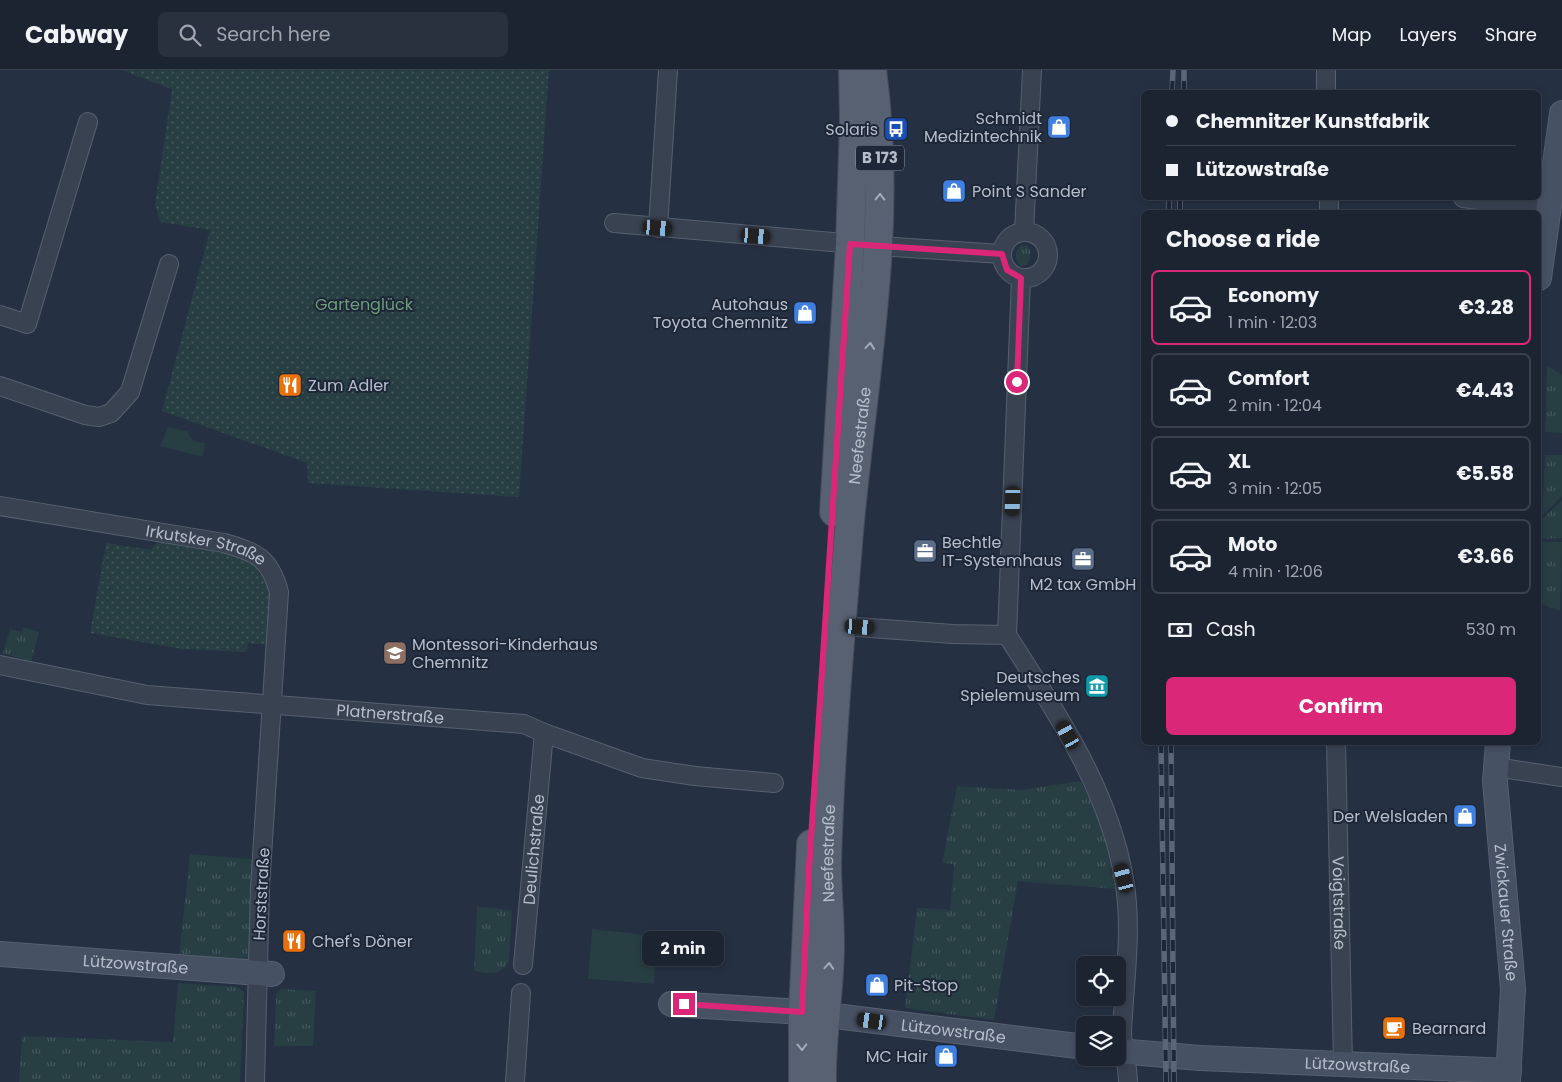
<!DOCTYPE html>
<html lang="en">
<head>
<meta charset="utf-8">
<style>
  :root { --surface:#1c2432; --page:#29303e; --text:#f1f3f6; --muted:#a0a4ac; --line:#3a414d; --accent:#db2777 }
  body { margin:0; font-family:Poppins,sans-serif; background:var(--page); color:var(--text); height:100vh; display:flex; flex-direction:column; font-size:19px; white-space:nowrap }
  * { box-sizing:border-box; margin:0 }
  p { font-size:16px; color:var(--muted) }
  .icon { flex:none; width:28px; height:28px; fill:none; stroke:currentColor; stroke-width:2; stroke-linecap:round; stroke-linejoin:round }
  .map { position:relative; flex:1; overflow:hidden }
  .panel { position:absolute; left:1141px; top:140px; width:400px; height:535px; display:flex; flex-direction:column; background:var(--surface); border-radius:8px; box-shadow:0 2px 8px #0003,0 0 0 1px var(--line) }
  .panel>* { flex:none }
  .hud { position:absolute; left:1141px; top:20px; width:400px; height:110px; border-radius:8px; box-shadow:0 2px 8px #0003,0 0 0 1px var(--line); display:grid; align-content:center; height:110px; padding:0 25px; background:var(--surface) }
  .tools { position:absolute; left:1076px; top:886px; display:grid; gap:10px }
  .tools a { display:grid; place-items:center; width:50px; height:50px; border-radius:8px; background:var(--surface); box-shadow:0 2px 8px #0003,0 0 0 1px var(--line); font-size:25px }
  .end { position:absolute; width:22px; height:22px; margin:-11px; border:6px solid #db2777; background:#fff; box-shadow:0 0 0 2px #fff }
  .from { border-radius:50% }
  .bubble { position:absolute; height:35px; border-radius:8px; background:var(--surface); box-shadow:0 2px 8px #0003,0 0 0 1px var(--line); font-size:16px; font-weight:700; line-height:35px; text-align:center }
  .car { position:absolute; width:15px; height:30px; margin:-15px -8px; border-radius:6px; box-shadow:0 0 4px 1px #0007; background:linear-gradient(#222 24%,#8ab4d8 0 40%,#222 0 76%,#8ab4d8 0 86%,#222 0) }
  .hud b { display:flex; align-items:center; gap:18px; height:48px; font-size:19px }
  .hud b+b { border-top:1px solid var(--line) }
  .hud i { width:12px; height:12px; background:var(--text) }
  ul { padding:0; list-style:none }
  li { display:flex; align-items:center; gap:15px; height:75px; margin:0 10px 8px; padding:0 15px; border:2px solid var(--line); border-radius:8px }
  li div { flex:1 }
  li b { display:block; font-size:19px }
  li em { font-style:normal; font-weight:700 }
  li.current { border-color:var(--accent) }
  li>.icon { width:45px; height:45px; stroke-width:1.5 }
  h2 { padding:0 25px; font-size:22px; line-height:60px }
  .pay { display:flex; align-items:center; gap:12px; height:55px; padding:0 25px; font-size:19px }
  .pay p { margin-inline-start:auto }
  .cta { display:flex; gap:10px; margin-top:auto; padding:10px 25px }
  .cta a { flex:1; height:58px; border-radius:8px; background:var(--accent); color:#fff; font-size:20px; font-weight:700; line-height:58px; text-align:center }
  header { display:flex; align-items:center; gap:30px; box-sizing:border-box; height:70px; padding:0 25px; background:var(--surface); border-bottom:1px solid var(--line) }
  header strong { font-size:24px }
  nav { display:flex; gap:28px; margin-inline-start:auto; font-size:18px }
  .search { width:350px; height:45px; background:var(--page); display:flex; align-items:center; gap:12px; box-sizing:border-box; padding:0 18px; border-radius:8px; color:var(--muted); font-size:19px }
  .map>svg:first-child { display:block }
  .grass { fill:url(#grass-tufts) }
  .park { fill:#273e43 }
  .garden { fill:url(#garden-dots) }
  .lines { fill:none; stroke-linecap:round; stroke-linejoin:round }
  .street-casing { stroke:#57606f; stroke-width:20 }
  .secondary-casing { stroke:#57606f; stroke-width:26 }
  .primary-casing { stroke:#434b5b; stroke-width:30 }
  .street { stroke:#394251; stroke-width:18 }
  .secondary { stroke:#475164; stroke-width:24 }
  .primary { stroke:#586171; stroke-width:28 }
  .rail-casing { stroke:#5b6678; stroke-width:5.5 }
  .rail { stroke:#1e2737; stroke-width:4; stroke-dasharray:11; stroke-linecap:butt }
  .oneway { stroke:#a3abb9 }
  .route { stroke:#db2777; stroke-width:6 }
  .labels { text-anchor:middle; stroke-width:4; stroke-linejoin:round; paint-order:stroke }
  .shield { fill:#1e2737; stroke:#88919f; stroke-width:1 }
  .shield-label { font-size:15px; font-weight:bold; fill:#b6becb }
  .poi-label { font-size:16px; fill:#b6becb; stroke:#1e2737; text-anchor:start }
  .park-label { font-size:16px; fill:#6d9d7a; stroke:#1e2737 }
  .street-label { font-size:16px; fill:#b6becb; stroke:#1e2737 }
</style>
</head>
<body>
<header>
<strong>Cabway</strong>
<div class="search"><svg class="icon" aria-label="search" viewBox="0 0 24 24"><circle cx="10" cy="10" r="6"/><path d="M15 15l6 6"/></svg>Search here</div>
<nav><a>Map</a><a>Layers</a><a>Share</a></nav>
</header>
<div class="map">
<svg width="1562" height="1012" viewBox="0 0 1562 1012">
  <defs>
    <pattern id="grass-tufts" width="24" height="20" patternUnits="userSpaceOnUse" patternTransform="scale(1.25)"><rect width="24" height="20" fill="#273e43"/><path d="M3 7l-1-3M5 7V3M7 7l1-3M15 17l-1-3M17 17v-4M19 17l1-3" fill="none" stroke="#44585d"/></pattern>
    <pattern id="garden-dots" width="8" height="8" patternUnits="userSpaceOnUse" patternTransform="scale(1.25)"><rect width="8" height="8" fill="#273e43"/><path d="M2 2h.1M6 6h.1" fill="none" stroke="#44585d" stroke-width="1.8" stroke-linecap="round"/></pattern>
  </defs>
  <rect width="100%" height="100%" fill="#253042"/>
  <!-- grass -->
  <g class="grass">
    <path d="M1026,175C1033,180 1031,190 1026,195L1020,196C1015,189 1014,182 1020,176Z"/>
    <polygon points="1547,296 1562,305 1562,363 1545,362"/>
    <polygon points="1545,385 1562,385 1562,426 1542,446"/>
    <polygon points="1562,430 1562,468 1542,469 1542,449"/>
    <polygon points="1541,472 1562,472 1560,541 1539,533"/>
    <polygon points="23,557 39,562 31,592 3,583 10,559 21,562"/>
    <path d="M1080,711C1098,740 1112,785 1116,819L1018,811L994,950L905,938L917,838L950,840L954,794L942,793L957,716L1023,720Z"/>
    <polygon points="190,784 262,790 257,902 178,896"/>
    <path d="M477,837L512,840L509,892C500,907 488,903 474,901Z"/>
    <polygon points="178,913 237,917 244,922 240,1012 19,1012 22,966 173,972"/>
    <polygon points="281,919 316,921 313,976 274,976 276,924"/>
  </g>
  <!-- park -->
  <g class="park">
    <polygon points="168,357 187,361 193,371 205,373 203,387 160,376"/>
    <polygon points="592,859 656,866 654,914 588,909"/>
  </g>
  <!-- garden -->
  <g class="garden">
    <polygon points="121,0 549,0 519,427 308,413 307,393 162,341 210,160 160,152 155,134 172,19"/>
    <polygon points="160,468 243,484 263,502 271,524 269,575 248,573 246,582 182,579 90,563 106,473 151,480"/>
  </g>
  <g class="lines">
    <defs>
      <g id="street">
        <polyline points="1326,0 1326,22"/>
        <polyline points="1329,128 1329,142"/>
        <polyline points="1463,128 1548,139"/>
        <polyline points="614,153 878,176 1002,184"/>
        <polyline points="658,158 668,0"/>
        <polyline points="1024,162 1032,0"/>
        <circle cx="1025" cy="185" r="23"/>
        <polyline points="0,245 27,254 88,52"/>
        <polyline points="0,316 85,345 99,347 111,343 130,322 169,194"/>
        <path id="s1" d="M0,436L224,473C256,482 270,488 279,522L260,817L255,1012"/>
        <path d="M843,556L953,564L1007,565C1055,640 1109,719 1124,809C1133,860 1124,912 1122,963C1122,977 1128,996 1128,1012"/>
        <polyline points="1007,565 1021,208"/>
        <path id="s2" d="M0,595L147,625L524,654L544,663L642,698L695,706L774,713"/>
        <path id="s3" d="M1336,672L1343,994"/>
        <polyline points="1495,697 1562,707"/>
        <path id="s4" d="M523,895L544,663"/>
        <polyline points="515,1012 521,923"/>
      </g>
      <g id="secondary">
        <polyline points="1539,208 1562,43"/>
        <path id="s5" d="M1498,672L1495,711L1513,919L1508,1012"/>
        <path id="s6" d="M0,884L272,904"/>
        <path id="s7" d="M671,934L803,942L1085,977"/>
        <path id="s8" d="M1118,981L1200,988L1509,1001"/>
      </g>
      <g id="primary">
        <polyline points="834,442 850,174 854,52 853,0"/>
        <polyline points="803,1012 803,942 811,774"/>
        <path id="s9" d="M822,1012C821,966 830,920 830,875C830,847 827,820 827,793C830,683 840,572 849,462C863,306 894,158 872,0"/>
      </g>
    </defs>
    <!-- street casing -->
    <use href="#street" class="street-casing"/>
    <!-- secondary casing -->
    <use href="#secondary" class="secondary-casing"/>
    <!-- primary casing -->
    <use href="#primary" class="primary-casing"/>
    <!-- street -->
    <use href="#street" class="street"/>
    <!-- secondary -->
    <use href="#secondary" class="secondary"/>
    <!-- primary -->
    <use href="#primary" class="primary"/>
    <defs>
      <g id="rail">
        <polyline points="1172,22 1173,0"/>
        <polyline points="1184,22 1184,0"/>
        <polyline points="1169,142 1169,128"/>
        <polyline points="1180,142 1180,128"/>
        <polyline points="1161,672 1166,1012"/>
        <polyline points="1171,672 1174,1012"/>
      </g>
    </defs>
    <!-- rail casing -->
    <use href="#rail" class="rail-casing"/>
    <!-- rail -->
    <use href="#rail" class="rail"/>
  </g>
  <!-- one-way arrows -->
  <defs><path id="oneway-chevron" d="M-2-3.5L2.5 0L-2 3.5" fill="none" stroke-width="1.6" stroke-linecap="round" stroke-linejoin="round" transform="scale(1.25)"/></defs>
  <g class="oneway">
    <use href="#oneway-chevron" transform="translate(880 127) rotate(-89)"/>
    <use href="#oneway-chevron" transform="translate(870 276) rotate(-85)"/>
    <use href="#oneway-chevron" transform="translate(829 896) rotate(-86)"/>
    <use href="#oneway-chevron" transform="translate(802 977) rotate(89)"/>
  </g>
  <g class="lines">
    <!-- route -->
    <polyline class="route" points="684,934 802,942 809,799 850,174 1002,184 1007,200 1021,208 1017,312"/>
  </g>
  <!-- icons -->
  <defs>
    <symbol id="shop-square" viewBox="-11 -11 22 22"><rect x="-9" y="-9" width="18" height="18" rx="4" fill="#3f7fe0" stroke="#1e2737"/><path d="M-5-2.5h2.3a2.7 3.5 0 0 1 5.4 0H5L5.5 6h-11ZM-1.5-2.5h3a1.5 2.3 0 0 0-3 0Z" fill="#fff"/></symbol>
    <symbol id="bus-square" viewBox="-11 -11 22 22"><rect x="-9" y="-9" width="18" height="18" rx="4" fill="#1a4fb4" stroke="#1e2737"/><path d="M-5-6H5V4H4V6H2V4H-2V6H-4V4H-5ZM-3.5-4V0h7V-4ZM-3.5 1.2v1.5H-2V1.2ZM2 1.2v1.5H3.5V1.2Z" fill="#fff"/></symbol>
    <symbol id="restaurant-square" viewBox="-11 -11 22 22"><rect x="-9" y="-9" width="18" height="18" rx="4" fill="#e8710a" stroke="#1e2737"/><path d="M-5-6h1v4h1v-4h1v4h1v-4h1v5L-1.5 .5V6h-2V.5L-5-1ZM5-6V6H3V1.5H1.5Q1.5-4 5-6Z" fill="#fff"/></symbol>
    <symbol id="office-square" viewBox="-11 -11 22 22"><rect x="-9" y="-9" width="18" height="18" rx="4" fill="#5c6f8a" stroke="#1e2737"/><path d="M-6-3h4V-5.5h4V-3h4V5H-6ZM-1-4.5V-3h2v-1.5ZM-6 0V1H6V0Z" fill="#fff"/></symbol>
    <symbol id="school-square" viewBox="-11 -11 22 22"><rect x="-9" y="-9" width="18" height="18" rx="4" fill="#8d6e63" stroke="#1e2737"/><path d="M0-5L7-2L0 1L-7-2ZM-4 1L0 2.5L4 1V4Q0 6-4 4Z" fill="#fff"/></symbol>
    <symbol id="museum-square" viewBox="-11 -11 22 22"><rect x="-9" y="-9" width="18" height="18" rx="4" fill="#0f9aa8" stroke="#1e2737"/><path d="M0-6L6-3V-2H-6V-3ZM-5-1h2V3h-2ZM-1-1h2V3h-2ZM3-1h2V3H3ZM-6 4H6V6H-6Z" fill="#fff"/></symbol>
    <symbol id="cafe-square" viewBox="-11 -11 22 22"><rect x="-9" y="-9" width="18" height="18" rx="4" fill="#e8710a" stroke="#1e2737"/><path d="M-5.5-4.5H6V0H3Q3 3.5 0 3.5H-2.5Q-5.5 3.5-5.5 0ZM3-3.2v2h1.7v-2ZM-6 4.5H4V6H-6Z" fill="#fff"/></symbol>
  </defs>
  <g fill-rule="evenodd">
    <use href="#shop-square" x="1045" y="43" width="28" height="28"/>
    <use href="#bus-square" x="882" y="45" width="28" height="28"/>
    <use href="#shop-square" x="940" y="107" width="28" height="28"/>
    <use href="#shop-square" x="791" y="229" width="28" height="28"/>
    <use href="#restaurant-square" x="276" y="301" width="28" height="28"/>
    <use href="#office-square" x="911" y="467" width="28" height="28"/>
    <use href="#office-square" x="1069" y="475" width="28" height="28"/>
    <use href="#school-square" x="381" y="569" width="28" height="28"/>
    <use href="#museum-square" x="1083" y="602" width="28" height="28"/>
    <use href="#shop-square" x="1451" y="732" width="28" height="28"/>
    <use href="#restaurant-square" x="280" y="857" width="28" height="28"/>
    <use href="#shop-square" x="863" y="901" width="28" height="28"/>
    <use href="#cafe-square" x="1380" y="944" width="28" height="28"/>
    <use href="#shop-square" x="932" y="972" width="28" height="28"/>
  </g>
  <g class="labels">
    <!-- shield labels -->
    <rect class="shield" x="856" y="75.5" width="48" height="25" rx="4"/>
    <g class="shield-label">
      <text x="880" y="93">B 173</text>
    </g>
    <!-- poi labels -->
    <g class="poi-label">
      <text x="1042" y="54" text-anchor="end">Schmidt<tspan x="1042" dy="18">Medizintechnik</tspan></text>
      <text x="878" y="65" text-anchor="end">Solaris</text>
      <text x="972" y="127">Point S Sander</text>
      <text x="788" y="240" text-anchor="end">Autohaus<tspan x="788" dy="18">Toyota Chemnitz</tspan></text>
      <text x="308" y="321">Zum Adler</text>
      <text x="942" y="478">Bechtle<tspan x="942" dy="18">IT-Systemhaus</tspan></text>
      <text x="1083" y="520" text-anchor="middle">M2 tax GmbH</text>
      <text x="412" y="580">Montessori-Kinderhaus<tspan x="412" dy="18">Chemnitz</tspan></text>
      <text x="1080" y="613" text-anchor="end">Deutsches<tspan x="1080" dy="18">Spielemuseum</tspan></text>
      <text x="1448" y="752" text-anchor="end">Der Welsladen</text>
      <text x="312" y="877">Chef's Döner</text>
      <text x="894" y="921">Pit-Stop</text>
      <text x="1412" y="964">Bearnard</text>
      <text x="928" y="992" text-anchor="end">MC Hair</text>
    </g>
    <!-- park labels -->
    <g class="park-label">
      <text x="364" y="240">Gartenglück</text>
    </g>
    <!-- street labels -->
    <g class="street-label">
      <text dy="6" stroke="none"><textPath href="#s9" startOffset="648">Neefestraße</textPath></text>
      <text dy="6" stroke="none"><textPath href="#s1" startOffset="210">Irkutsker Straße</textPath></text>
      <text dy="6" stroke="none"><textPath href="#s2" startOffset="394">Platnerstraße</textPath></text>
      <text dy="6" stroke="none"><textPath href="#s4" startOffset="116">Deulichstraße</textPath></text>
      <text dy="6" stroke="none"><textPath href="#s9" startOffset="229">Neefestraße</textPath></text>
      <text transform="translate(261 824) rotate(-87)" y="6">Horststraße</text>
      <text dy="6" stroke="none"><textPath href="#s3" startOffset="161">Voigtstraße</textPath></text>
      <text dy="6" stroke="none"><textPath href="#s5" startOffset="171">Zwickauer Straße</textPath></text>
      <text dy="6" stroke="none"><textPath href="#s6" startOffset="136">Lützowstraße</textPath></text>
      <text dy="6" stroke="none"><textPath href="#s7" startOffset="284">Lützowstraße</textPath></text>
      <text dy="6" stroke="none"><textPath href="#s8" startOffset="240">Lützowstraße</textPath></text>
    </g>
  </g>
</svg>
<div class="tools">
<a><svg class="icon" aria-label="locate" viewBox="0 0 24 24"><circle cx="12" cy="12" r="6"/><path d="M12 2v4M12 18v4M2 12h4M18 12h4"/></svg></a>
<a><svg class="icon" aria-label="layers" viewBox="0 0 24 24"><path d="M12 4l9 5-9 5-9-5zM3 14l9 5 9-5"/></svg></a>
</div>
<i class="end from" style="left:1017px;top:312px"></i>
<i class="end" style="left:684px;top:934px"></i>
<div class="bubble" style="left:642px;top:861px;width:82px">2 min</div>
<i class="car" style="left:658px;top:158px;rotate:95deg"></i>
<i class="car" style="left:756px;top:166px;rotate:95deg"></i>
<i class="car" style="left:1013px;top:431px;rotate:182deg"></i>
<i class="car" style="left:860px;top:557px;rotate:94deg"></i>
<i class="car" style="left:1068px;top:665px;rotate:331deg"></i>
<i class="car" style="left:1124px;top:808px;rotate:345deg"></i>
<i class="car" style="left:872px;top:951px;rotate:278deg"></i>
<div class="hud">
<b><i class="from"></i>Chemnitzer Kunstfabrik</b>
<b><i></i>Lützowstraße</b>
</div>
<section class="panel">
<h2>Choose a ride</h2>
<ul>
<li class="current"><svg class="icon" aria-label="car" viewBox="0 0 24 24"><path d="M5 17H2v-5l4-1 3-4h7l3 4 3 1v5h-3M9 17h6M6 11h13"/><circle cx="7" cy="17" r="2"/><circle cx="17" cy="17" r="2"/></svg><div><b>Economy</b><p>1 min · 12:03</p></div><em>€3.28</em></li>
<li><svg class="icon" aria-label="car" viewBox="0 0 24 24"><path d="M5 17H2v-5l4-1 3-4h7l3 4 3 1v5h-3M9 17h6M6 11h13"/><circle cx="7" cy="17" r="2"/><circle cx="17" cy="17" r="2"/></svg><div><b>Comfort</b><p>2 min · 12:04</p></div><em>€4.43</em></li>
<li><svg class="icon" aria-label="car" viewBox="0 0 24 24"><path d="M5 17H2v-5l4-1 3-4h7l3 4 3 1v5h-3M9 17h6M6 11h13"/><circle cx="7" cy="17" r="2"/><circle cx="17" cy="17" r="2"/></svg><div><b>XL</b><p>3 min · 12:05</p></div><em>€5.58</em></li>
<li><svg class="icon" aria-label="car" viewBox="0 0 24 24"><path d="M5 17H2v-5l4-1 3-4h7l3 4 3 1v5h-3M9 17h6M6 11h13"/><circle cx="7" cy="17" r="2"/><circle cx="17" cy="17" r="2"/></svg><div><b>Moto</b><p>4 min · 12:06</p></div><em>€3.66</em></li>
</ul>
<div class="pay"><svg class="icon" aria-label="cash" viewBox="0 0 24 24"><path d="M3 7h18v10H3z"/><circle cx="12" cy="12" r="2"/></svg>Cash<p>530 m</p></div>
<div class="cta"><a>Confirm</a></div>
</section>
</div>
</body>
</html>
